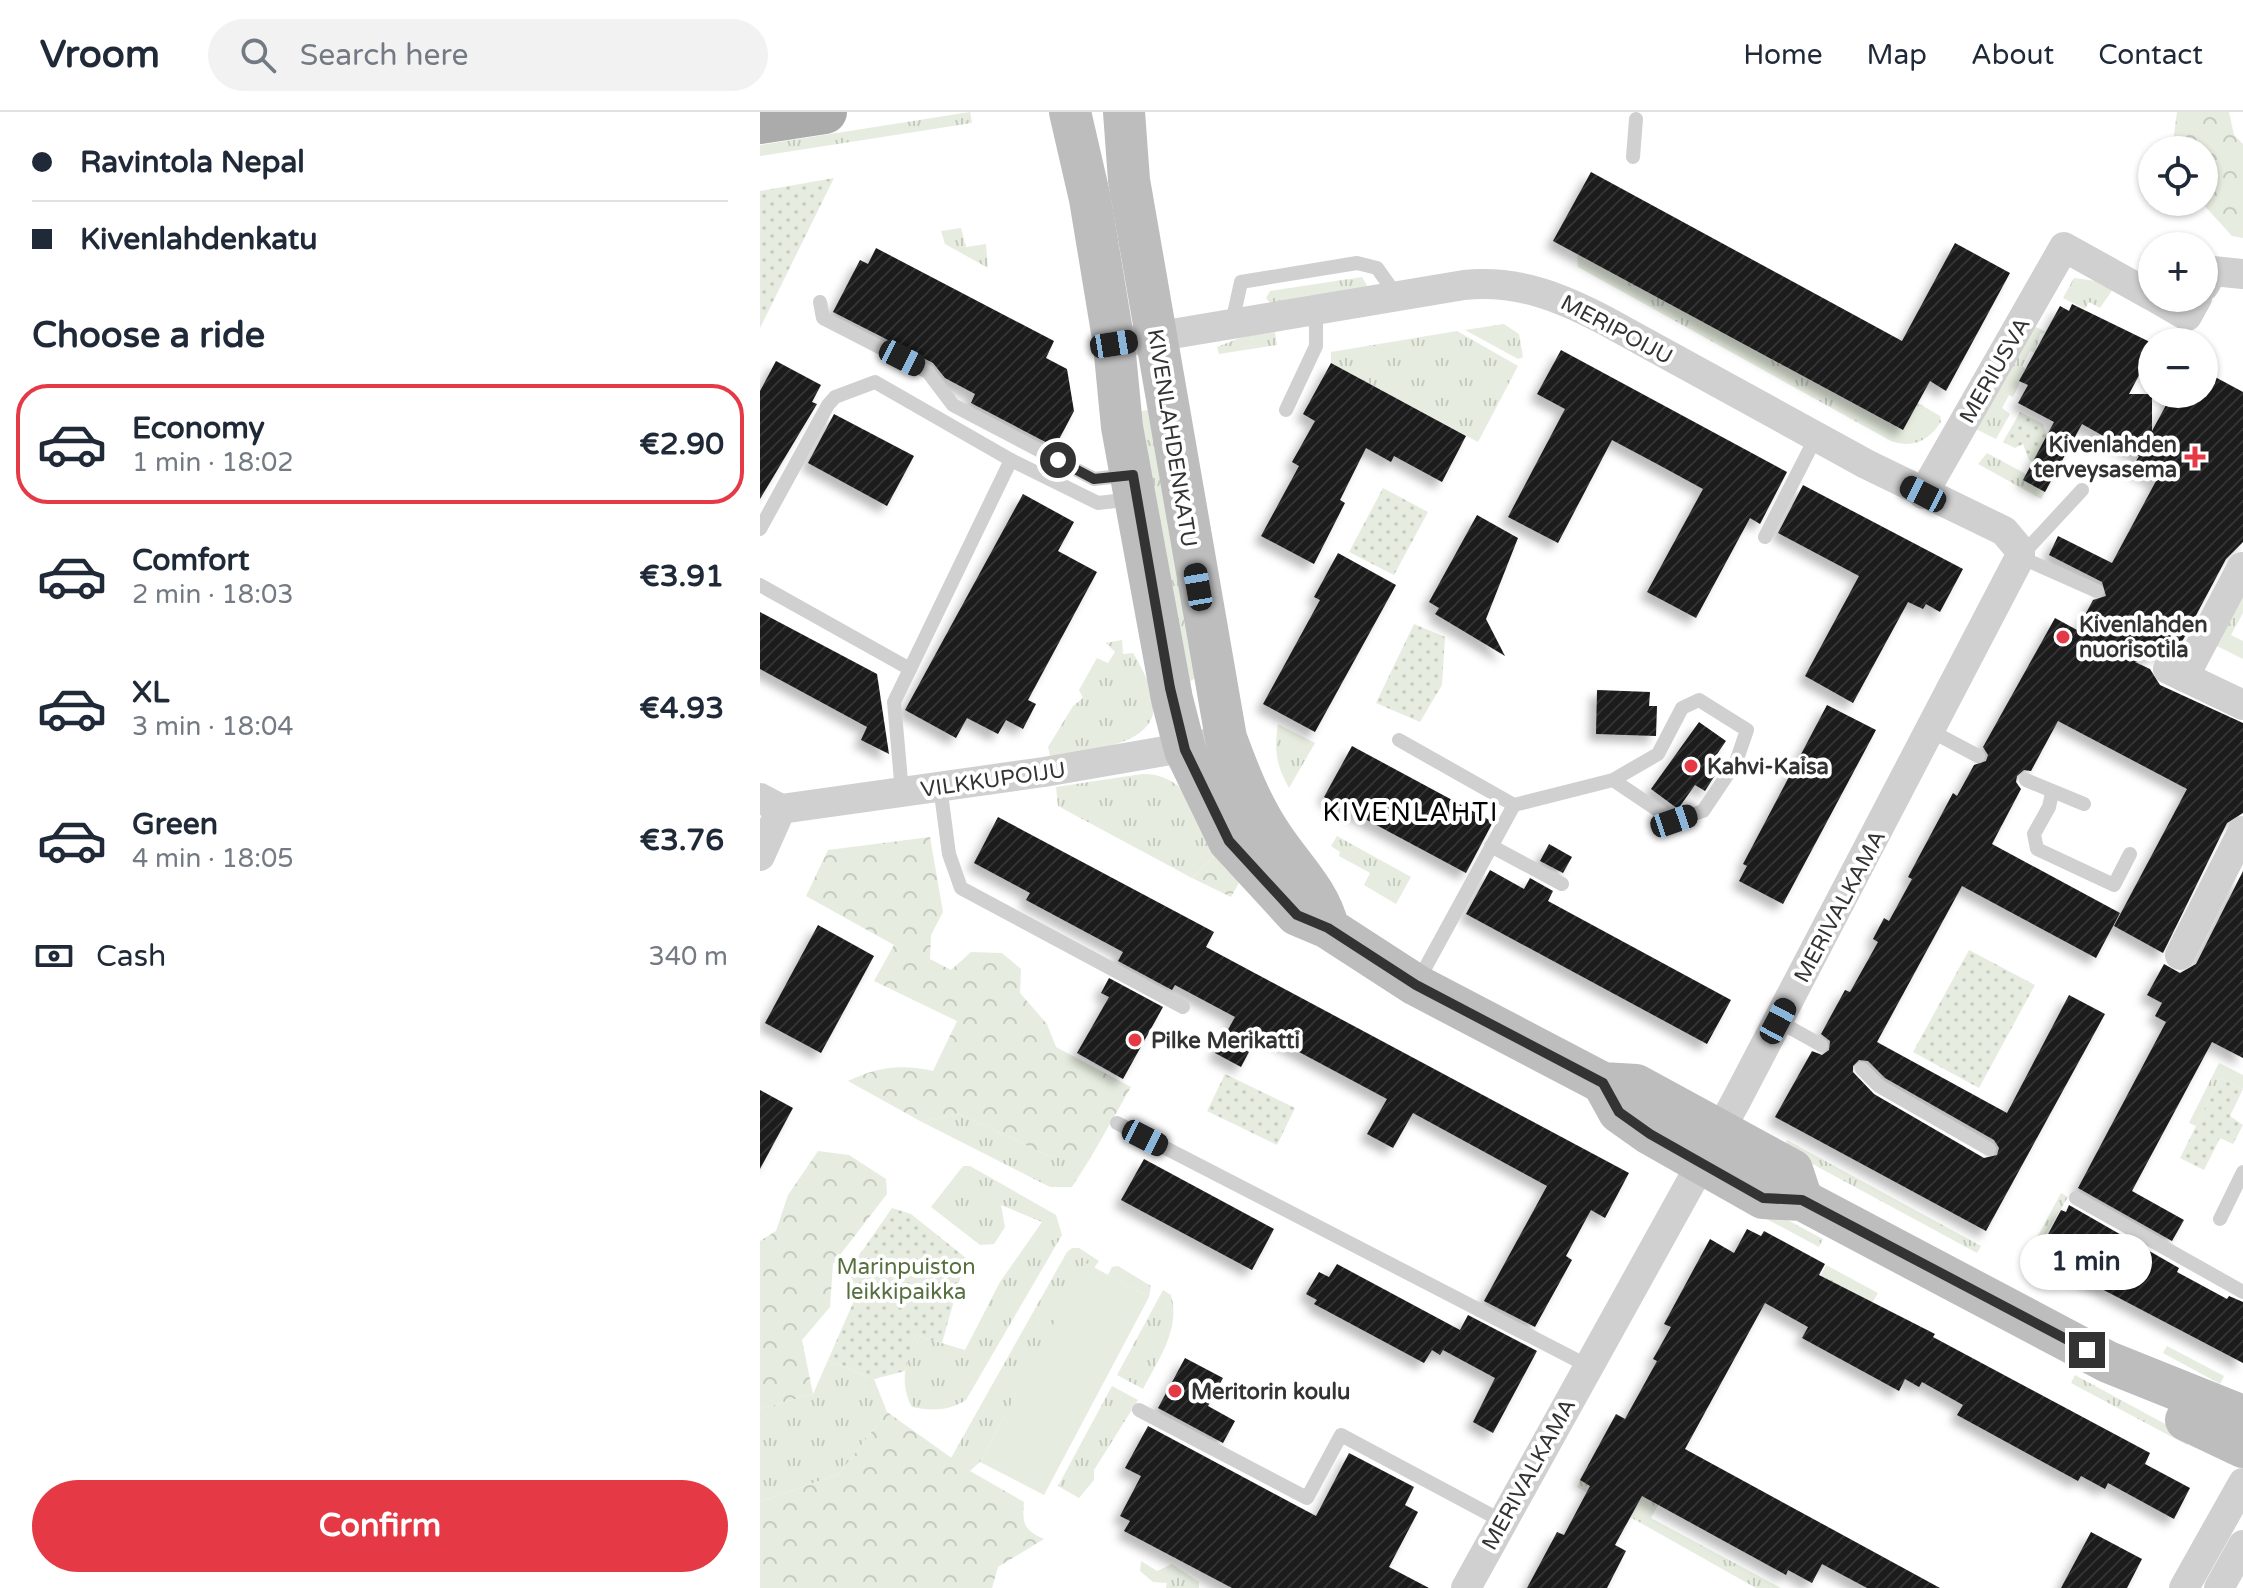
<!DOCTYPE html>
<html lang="en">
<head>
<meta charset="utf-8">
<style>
  :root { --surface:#fff; --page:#f2f2f3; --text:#1f2937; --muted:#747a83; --line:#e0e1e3; --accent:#e63946 }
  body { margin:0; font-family:"Varela Round",sans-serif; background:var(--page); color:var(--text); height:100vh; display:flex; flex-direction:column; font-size:30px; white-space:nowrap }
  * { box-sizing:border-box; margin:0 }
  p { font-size:26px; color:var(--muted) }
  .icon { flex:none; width:44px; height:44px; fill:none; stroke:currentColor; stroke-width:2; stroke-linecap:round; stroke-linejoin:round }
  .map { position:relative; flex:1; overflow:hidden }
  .side { display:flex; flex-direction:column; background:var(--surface); width:760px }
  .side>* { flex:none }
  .hud { display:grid; align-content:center; height:176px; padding:0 32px; background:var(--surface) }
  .tools { position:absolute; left:1378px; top:24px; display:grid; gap:16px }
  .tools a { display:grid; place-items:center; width:80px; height:80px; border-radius:50%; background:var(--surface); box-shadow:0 2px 6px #0004; font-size:40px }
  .end { position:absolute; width:36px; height:36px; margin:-18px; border:10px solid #333; background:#fff; box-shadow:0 0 0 4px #fff }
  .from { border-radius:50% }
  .bubble { position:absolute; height:56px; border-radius:28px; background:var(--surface); box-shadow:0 2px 6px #0004; font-size:26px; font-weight:800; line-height:56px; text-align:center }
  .car { position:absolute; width:24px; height:48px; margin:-24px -12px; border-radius:10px; box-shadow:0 0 6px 2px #0007; background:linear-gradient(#222 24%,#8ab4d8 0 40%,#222 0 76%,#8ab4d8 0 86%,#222 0) }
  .hud b { display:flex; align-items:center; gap:28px; height:76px; font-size:30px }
  .hud b+b { border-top:2px solid var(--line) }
  .hud i { width:20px; height:20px; background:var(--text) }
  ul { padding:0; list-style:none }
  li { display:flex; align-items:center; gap:24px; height:120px; margin:0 16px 12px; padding:0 16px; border:4px solid transparent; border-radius:32px }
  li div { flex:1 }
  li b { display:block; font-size:30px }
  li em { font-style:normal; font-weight:800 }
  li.active { border-color:var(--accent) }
  li>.icon { width:72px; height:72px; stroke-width:1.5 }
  h2 { padding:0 32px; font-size:36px; line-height:96px }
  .pay { display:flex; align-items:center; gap:20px; height:88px; padding:0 32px; font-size:30px }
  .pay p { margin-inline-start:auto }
  .primary-button { display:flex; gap:16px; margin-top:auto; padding:16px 32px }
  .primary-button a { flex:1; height:92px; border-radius:48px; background:var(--accent); color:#fff; font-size:32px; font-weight:800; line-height:92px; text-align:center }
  header { display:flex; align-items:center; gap:48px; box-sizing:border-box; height:112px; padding:0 40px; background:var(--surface); border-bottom:2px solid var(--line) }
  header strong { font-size:38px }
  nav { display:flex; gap:44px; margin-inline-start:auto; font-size:28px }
  .search { width:560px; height:72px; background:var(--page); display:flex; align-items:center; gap:20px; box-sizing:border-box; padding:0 28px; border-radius:44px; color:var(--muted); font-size:30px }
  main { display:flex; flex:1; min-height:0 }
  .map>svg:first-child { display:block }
  .grass { fill:url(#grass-tufts) }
  .forest { fill:url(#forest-crowns) }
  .park { fill:url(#park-dots) }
  .pitch { fill:#e6ecdf }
  .building { fill:url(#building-hatch); fill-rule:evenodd; filter:url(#shadow) }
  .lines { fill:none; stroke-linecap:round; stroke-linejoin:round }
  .lane { stroke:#d0d0d0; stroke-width:14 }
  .street { stroke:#d0d0d0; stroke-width:30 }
  .secondary { stroke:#bdbdbd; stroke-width:42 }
  .primary { stroke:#ababab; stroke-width:44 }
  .route { stroke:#333; stroke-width:10 }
  .poi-dot { fill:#e63946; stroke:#fff; stroke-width:3 }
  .labels { text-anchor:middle; stroke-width:8; stroke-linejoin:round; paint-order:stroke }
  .street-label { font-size:22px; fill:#333; stroke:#fff }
  .poi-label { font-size:22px; font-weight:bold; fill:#333; stroke:#fff; text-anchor:start }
  .park-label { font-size:22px; fill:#56703f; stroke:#fff }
  .quarter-label { font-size:26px; letter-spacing:2px; fill:#000; stroke:#fff }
</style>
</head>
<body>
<header>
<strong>Vroom</strong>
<div class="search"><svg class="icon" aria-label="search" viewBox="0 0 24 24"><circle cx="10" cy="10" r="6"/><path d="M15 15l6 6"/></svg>Search here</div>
<nav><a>Home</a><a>Map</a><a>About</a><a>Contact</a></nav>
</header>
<main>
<section class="side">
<div class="hud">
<b><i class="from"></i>Ravintola Nepal</b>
<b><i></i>Kivenlahdenkatu</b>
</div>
<h2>Choose a ride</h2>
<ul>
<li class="active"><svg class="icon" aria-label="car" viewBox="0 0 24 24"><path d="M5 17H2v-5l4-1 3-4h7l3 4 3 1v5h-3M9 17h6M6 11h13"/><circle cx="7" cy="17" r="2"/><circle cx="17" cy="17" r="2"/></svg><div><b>Economy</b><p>1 min · 18:02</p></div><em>€2.90</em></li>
<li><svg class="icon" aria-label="car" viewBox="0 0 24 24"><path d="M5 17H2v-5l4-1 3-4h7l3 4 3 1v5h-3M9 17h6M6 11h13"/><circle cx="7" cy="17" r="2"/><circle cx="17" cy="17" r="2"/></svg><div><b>Comfort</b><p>2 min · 18:03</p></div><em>€3.91</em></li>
<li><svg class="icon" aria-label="car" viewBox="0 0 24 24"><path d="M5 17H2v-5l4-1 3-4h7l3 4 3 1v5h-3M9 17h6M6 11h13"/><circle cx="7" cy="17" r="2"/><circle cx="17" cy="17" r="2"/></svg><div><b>XL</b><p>3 min · 18:04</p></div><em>€4.93</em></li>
<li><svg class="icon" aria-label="car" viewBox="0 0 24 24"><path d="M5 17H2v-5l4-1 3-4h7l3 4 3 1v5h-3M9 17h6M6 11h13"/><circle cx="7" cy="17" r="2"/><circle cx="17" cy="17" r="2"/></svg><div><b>Green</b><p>4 min · 18:05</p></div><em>€3.76</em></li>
</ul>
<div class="pay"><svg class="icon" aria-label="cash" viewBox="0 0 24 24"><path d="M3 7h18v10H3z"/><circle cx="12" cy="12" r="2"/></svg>Cash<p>340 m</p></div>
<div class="primary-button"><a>Confirm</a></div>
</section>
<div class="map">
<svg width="1483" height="1476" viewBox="0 0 1483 1476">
  <defs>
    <pattern id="grass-tufts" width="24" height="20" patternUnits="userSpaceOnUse" patternTransform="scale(2)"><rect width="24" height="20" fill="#e6ecdf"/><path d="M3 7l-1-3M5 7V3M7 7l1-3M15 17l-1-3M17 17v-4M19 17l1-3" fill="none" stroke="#c6cbc0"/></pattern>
    <pattern id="forest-crowns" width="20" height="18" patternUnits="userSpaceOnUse" patternTransform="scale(2)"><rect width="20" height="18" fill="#e6ecdf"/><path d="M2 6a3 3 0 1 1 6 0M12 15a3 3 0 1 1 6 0" fill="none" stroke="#c6cbc0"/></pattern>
    <pattern id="park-dots" width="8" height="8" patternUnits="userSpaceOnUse" patternTransform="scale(2)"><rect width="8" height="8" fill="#e6ecdf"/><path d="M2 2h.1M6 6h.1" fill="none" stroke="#c6cbc0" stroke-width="1.8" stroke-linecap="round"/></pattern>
    <pattern id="building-hatch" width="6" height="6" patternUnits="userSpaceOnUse" patternTransform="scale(2)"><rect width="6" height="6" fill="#1a1a1a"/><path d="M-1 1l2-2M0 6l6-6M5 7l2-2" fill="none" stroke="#333"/></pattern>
    <filter id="shadow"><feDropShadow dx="-7" dy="7" stdDeviation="4" flood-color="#0004"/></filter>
  </defs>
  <rect width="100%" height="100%" fill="#fff"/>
  <!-- grass -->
  <g class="grass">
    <polygon points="210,0 212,11 0,44 0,33"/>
    <polygon points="201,116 206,135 226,132 228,156 185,132 181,119"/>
    <path d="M817,142L1142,318L1158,291L1180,304L1181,310C1169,328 1154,337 1131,329L818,155Z"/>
    <polygon points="602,165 608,175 512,192 506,186 510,179"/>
    <polygon points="1314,166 1337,169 1353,177 1340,196 1329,190 1325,197 1303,186"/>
    <polygon points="744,212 759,222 763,245 758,247 705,218"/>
    <polygon points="1270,212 1286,220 1280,222 1275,241 1270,239 1262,254 1266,257 1253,285 1249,283 1242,296 1250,302 1236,327 1214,316"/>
    <polygon points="697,219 758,254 718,330 571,251 571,240"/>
    <polygon points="515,220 517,233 459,242 457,235 482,225"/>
    <polygon points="392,297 436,565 431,569 424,567 373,301"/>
    <polygon points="1227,341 1266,362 1264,368 1285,380 1281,387 1218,352"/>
    <polygon points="1483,469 1483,501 1471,523 1483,529 1483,547 1451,531"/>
    <path d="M362,528L363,542L373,541C380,553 388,567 392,581C408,636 324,638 290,644L288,635L313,594L323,586L319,578L337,546L348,551L355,540L346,531Z"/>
    <path d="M518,612L555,631L529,676C516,653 514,638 518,612Z"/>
    <path d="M382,662C427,661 440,704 460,738L432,766L298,694L296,675Z"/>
    <polygon points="577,724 651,765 636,792 604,773 610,761 579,744 580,740 571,734"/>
    <polygon points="1459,951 1483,963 1483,977 1460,966 1436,1014 1429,1011"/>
    <polygon points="198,1001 291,1045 331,1045 312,1075 290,1075 162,1010"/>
    <polygon points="1027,1028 1221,1134 1217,1141 1023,1036"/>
    <path d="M203,1054H210L296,1103L302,1123L206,1288C189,1299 171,1299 152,1295C138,1269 147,1250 155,1223L205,1238L240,1170L282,1110L241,1093L245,1115L234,1132L220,1133L171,1095Z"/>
    <polygon points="1301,1081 1308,1085 1272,1146 1267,1144"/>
    <polygon points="992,1089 1063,1127 1059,1135 988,1097"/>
    <polygon points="312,1136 319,1136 339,1149 334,1156 326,1152 220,1350 210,1359 191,1346 307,1140"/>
    <polygon points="1066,1153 1118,1181 1111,1193 1061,1164"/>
    <polygon points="358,1154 391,1174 389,1185 348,1163 352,1155"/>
    <path d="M403,1178L411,1183C421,1217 398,1248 383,1277L357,1263Z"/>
    <polygon points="1407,1234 1464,1264 1460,1272 1403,1241"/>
    <polygon points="68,1248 114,1267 127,1300 79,1362 0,1390 0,1297 53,1282"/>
    <polygon points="1315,1263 1431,1326 1427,1333 1311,1271"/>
    <polygon points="352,1274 378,1288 334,1358 334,1368 319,1386 298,1374"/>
    <polygon points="912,1367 891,1406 1021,1476 996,1476 817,1375 820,1368 874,1398 883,1382"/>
    <polygon points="381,1449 397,1459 412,1452 439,1470 439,1476 406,1476 407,1471 393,1470 380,1459"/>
  </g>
  <!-- forest -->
  <g class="forest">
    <polygon points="1417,0 1469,0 1474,23 1483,32 1483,126 1472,124 1441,90 1444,38 1412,38"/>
    <path d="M170,725L183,800L171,823L170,847L191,858L211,840L242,841L261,857L260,881L287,912L296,935L371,975L331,1045H291L198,1001L162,1010L88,969C118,955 141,952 173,959L197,909L114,869L134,833L46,784L68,738Z"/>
    <polygon points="460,738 480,769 471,785 432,766"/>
    <polygon points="58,1039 89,1043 126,1067 127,1082 73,1152 70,1195 42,1228 53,1282 0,1297 0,1129 16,1119 28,1083"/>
    <path d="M127,1300L210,1359L264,1390C262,1412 264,1418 284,1427L238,1455L232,1476H0V1390L79,1362Z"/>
  </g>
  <!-- park -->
  <g class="park">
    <polygon points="74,66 0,216 0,79"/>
    <polygon points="1260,300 1283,312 1286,321 1295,325 1282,355 1269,348 1263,332 1255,336 1243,330"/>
    <polygon points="623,376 668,400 634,463 589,440"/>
    <polygon points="654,512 685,525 682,573 660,610 616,591"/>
    <polygon points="1209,838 1275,873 1219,976 1153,940"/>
    <polygon points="465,962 535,996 517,1033 447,999"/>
    <polygon points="1460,966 1483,977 1470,1004 1483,1013 1473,1032 1460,1026 1444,1058 1420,1046"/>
    <polygon points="132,1096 151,1102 206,1146 182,1231 155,1223 145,1259 114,1267 68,1248 97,1182 89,1158"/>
  </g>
  <!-- pitch -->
  <polygon class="pitch" points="326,1151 389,1185 284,1383 220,1350"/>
  <!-- building -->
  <g class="building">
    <polygon points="831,60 1142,229 1195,131 1250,161 1186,279 1170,269 1143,318 793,129"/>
    <polygon points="116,136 294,229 286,246 307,257 314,299 295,335 211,291 215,282 185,266 173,251 73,200 100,148 108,152"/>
    <path d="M1312,192L1392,231V239L1369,282H1392V319L1412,282H1444V259L1483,280V430L1466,447L1416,541L1406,539L1375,550L1390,557L1400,573L1483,611V701L1467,711L1403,841L1354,814L1427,677L1298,609L1271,659L1264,658L1257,664L1256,670L1261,677L1232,732L1360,801L1336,846L1202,774L1117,930L1247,1001L1309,883L1345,902L1226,1119L1015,1005L1052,939L1062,943L1069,938L1070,929L1061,922L1085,878L1090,880L1118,830L1113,827L1124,806L1129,809L1152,767L1148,765L1193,681L1197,684L1214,653L1226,649L1228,643L1223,635L1295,506L1317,518L1333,488L1346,484L1342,470L1289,443L1298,424L1352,451L1396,369L1372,356L1379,344L1322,312L1285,380L1263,368L1294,310L1258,291L1268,273L1259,269L1300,194L1309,199ZM1099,948L1108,949L1125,966L1234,1028L1239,1036L1237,1043L1224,1046L1114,982L1093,960V954Z"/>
    <polygon points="801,238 1027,360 1000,412 990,406 936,506 887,480 943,377 899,353 852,328 798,431 748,405 805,297 777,282"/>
    <polygon points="16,249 61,273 52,290 57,292 0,387 0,279"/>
    <polygon points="571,251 706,324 682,370 634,344 631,350 606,336 580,388 585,391 554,452 501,424 539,354 532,350 555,309 543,302"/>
    <polygon points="74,302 154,344 127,394 48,351"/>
    <polygon points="1043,373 1203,457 1180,500 1166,492 1163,497 1148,490 1093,591 1045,564 1099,464 1018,421"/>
    <polygon points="263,382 314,410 298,439 337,460 268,588 276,592 263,617 246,608 238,622 207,606 196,626 145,598"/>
    <polygon points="717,403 758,426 726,507 745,544 675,502 679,496 669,490"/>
    <polygon points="578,441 636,473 555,620 503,592 560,488 554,485"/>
    <polygon points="0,500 117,562 129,642 101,628 107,615 0,557"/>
    <polygon points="837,578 890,580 889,594 897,594 896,624 836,622"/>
    <polygon points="1067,593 1116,618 1023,792 979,769 987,754 983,752"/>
    <polygon points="939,610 966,629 951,651 959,657 945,679 935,673 918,697 891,677"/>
    <polygon points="592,634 733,710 706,761 564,685"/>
    <polygon points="238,705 454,820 446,835 869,1061 845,1106 831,1098 806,1144 812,1148 775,1215 724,1189 787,1074 653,1001 633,1036 607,1022 627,987 500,919 481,955 455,941 475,905 415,873 412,878 358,849 363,840 266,788 270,781 214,751"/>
    <polygon points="789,732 812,745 803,761 780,749"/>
    <polygon points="730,758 764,777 770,766 793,779 788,789 971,888 947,932 706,802"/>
    <polygon points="1483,759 1483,946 1452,930 1372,1079 1424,1108 1412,1129 1318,1076 1406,910 1395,904 1402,891 1387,883 1404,852 1420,861 1436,852"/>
    <polygon points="58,813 114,844 61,941 5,911"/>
    <polygon points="349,866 403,895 363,967 317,941 349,885 341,881"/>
    <polygon points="0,978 33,996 0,1057"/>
    <polygon points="384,1047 514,1117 492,1158 361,1088"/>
    <polygon points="1309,1093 1419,1156 1417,1160 1467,1187 1469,1184 1483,1190 1483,1251 1277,1143 1301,1098 1306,1100"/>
    <polygon points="987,1117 1001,1124 1004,1119 1065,1152 1059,1163 1175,1222 1173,1225 1390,1341 1385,1352 1430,1376 1414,1407 1348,1371 1345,1377 1321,1364 1318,1369 1197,1303 1203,1293 1162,1270 1159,1275 1145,1267 1139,1279 1042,1226 1048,1215 1005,1191 925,1337 1180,1476 1107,1476 1062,1452 1052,1471 1028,1458 1026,1463 882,1384 855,1433 866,1439 847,1476 767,1476 797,1420 804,1423 830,1374 820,1368 856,1302 865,1307 897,1249 893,1247 911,1215 904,1212 950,1127 974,1141"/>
    <polygon points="577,1152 700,1218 708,1203 777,1239 733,1321 713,1310 735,1266 683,1238 680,1243 672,1238 664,1251 554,1192 557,1188 546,1182 559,1160 569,1165"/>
    <polygon points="425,1246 463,1266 448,1294 475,1309 463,1331 398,1296"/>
    <polygon points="388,1314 556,1404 589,1341 654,1375 645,1393 658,1400 629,1455 669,1476 472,1476 364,1419 370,1409 360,1404 381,1364 365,1356"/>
    <polygon points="1331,1420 1382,1447 1367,1476 1301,1476"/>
  </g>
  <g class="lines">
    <!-- lane -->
    <g class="lane">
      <polyline points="873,45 876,7"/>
      <polyline points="60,190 63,206 168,260 193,293 334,367 369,363"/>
      <polyline points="472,211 481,170 597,151 617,156 637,184"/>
      <polyline points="526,298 556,234 556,198"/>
      <polyline points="1322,378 1260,445 1337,479"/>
      <polyline points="0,417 68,293 75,285 115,270 251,348 338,391 373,387"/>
      <polyline points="1005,425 1056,325"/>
      <polyline points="0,473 150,557 134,590 142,680"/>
      <polyline points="150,557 251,348"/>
      <polyline points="1171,619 1218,644"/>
      <polyline points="639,628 754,693 658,869"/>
      <polyline points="1266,668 1324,692"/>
      <polyline points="180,674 189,742 201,776 423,895"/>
      <polyline points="1292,681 1289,695 1274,722 1277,737 1354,773 1370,742"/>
      <polyline points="754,693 853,668 914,709 943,699 976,650 987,618 939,588 922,596 898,642 853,668"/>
      <polyline points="731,734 802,772"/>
      <polyline points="1018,909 1061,933"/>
      <polyline points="1102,957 1119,974 1229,1037"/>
      <polyline points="357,1011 828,1254"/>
      <polyline points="1316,1086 1483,1180"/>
      <polyline points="1460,1107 1483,1060"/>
      <polyline points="379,1298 547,1386 581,1323 742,1409"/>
    </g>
    <!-- street -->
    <g class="street">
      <polyline points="1444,174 1453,159 1483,162"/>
      <polyline points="1396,186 1427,204 1437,186"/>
      <path d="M376,228L704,173C757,168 798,184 844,208L1106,352L1244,419L1260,438V445L976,989L706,1476"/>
      <polyline points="1163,382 1304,135 1392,184"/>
      <polyline points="1408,557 1483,593"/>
      <polyline points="1424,565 1482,455"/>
      <polyline points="0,686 21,697 284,660 445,632"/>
      <polyline points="0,744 21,697"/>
      <polyline points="1420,843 1483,719"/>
      <polyline points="1424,1476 1483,1371"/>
      <polyline points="1459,1476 1483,1433"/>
    </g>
    <!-- secondary -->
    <g class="secondary">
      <polyline points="310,0 330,87 354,232 362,315 412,587 425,638 469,729 537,803 568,816 656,873 843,971 876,973 1032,1058 1042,1088"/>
      <path d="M364,0L369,68L466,626C478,659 491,692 510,721C530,753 559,778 568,815"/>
      <polyline points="843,971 859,1000 890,1022 1003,1086 1042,1088 1348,1250 1483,1304"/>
      <polyline points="1426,1308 1483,1335"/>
    </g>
    <!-- primary -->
    <polyline class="primary" points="0,10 65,0"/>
  </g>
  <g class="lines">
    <!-- route -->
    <polyline class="route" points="298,348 334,367 373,363 410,576 425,638 469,729 537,803 568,816 656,873 843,971 859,1000 890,1022 1003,1086 1042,1088 1327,1238"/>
  </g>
  <!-- markers -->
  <g class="poi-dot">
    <path d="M1431 333h8v8h8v8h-8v8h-8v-8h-8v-8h8z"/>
    <circle cx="1303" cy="525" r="8"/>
    <circle cx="931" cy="654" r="8"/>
    <circle cx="375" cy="928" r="8"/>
    <circle cx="415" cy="1279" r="8"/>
  </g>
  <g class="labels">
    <!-- street labels -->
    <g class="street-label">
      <text transform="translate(857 217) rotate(28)" y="8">MERIPOIJU</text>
      <text transform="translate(1234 258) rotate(-60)" y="8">MERIUSVA</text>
      <text transform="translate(413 326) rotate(81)" y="8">KIVENLAHDENKATU</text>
      <text transform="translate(233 667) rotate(-8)" y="8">VILKKUPOIJU</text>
      <text transform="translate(1079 794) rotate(-62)" y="8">MERIVALKAMA</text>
      <text transform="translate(768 1362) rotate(-61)" y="8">MERIVALKAMA</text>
    </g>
    <!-- poi labels -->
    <g class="poi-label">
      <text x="1417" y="340" text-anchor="end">Kivenlahden<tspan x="1417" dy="25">terveysasema</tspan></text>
      <text x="1319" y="520">Kivenlahden<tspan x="1319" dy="25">nuorisotila</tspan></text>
      <text x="947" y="662">Kahvi-Kaisa</text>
      <text x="391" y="936">Pilke Merikatti</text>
      <text x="431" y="1287">Meritorin koulu</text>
    </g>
    <!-- park labels -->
    <g class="park-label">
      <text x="146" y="1162">Marinpuiston<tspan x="146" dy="25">leikkipaikka</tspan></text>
    </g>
    <!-- quarter labels -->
    <g class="quarter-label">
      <text x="651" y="709">KIVENLAHTI</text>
    </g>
  </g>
</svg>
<div class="tools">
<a><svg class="icon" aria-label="locate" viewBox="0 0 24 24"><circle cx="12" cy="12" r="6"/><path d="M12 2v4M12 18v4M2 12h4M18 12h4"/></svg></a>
<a>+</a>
<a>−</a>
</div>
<i class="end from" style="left:298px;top:348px"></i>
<i class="end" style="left:1327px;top:1238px"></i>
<div class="bubble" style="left:1260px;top:1122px;width:132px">1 min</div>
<i class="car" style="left:354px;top:232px;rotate:81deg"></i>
<i class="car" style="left:142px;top:246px;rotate:117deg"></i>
<i class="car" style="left:1163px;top:382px;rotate:297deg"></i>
<i class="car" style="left:438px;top:475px;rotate:350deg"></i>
<i class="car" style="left:914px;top:709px;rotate:71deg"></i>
<i class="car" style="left:1018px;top:909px;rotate:28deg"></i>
<i class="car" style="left:385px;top:1026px;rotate:117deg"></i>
</div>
</main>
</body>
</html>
